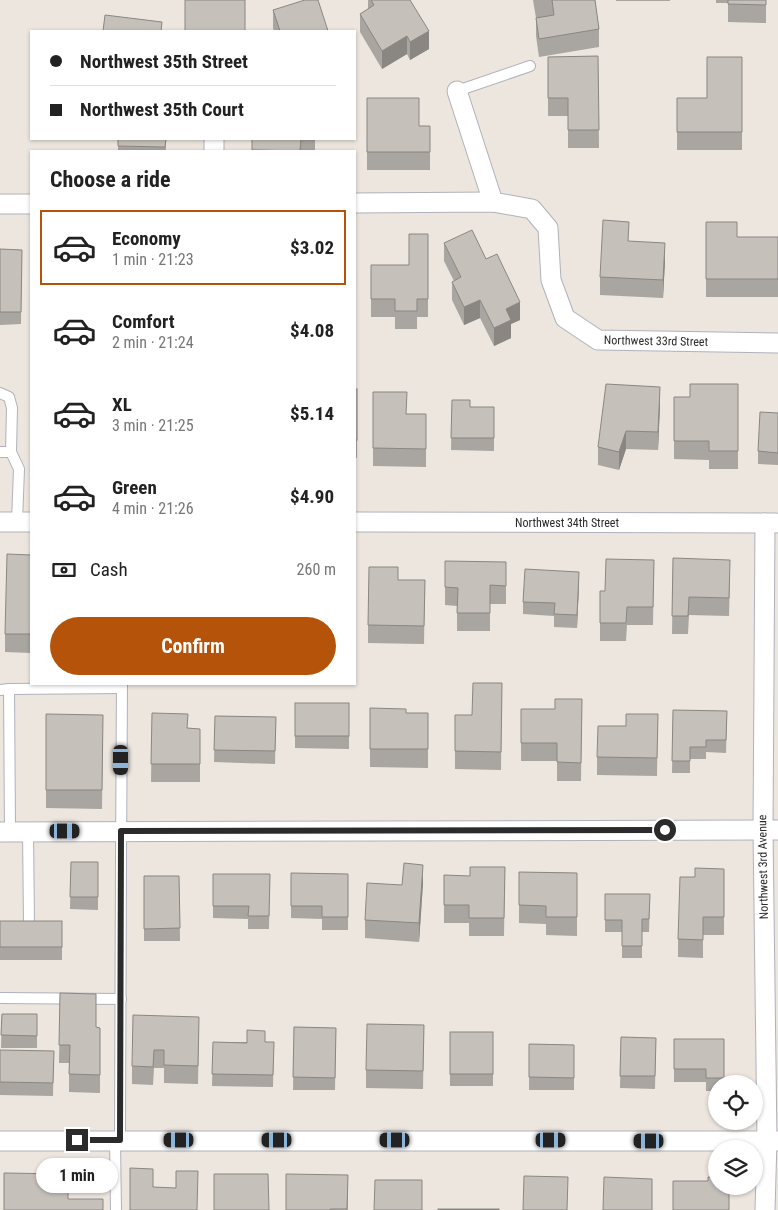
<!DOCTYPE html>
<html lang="en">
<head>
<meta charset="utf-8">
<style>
  :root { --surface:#fff; --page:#f6f6f6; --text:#222; --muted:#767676; --line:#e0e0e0; --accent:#b45309 }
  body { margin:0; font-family:"Roboto Condensed",sans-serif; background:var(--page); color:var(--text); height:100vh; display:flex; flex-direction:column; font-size:19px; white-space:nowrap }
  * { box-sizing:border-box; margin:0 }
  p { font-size:16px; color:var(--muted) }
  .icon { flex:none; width:28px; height:28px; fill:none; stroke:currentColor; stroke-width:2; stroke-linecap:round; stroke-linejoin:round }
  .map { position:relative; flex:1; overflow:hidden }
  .details { position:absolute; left:30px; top:150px; width:326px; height:535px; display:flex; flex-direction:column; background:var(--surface); border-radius:0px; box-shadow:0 1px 4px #0004 }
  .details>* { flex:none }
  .banner { position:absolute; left:30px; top:30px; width:326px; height:110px; border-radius:0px; box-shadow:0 1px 4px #0004; display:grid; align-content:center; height:110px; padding:0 20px; background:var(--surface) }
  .buttons { position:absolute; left:708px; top:1075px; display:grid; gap:10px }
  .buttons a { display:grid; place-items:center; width:55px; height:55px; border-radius:50%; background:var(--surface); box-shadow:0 1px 4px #0004; font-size:25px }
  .end { position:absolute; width:22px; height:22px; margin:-11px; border:6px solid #2b2b2b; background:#fff; box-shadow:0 0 0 2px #fff }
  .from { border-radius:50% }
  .bubble { position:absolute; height:35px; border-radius:18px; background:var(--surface); box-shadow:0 1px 4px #0004; font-size:16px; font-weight:700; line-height:35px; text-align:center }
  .car { position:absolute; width:15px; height:30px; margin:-15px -8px; border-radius:6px; box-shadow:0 0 4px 1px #0007; background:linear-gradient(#222 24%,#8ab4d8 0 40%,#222 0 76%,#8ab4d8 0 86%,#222 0) }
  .banner b { display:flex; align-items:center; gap:18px; height:48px; font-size:19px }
  .banner b+b { border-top:1px solid var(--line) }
  .banner i { width:12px; height:12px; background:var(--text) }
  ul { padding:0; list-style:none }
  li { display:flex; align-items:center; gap:15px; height:75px; margin:0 10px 8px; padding:0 10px; border:2px solid transparent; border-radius:0px }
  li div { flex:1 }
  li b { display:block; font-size:19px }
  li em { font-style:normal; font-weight:700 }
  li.current { border-color:var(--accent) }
  li>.icon { width:45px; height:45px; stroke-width:1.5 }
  h2 { padding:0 20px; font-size:22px; line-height:60px }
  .pay { display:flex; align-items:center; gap:12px; height:55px; padding:0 20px; font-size:19px }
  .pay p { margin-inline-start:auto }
  .cta { display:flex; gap:10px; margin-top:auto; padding:10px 20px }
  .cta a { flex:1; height:58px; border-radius:30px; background:var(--accent); color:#fff; font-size:20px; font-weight:700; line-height:58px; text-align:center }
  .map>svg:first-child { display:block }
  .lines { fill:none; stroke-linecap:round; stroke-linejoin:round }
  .service-casing { stroke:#afb2bb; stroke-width:12 }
  .minor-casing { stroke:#afb2bb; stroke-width:21 }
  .service { stroke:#fff; stroke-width:10 }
  .minor { stroke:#fff; stroke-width:19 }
  .wall { fill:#a9a5a0 }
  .shaded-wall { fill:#8a8682 }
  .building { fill:#c5c0ba; stroke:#8a8682 }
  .route { stroke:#2b2b2b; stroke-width:6 }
  .labels { text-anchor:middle; stroke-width:4.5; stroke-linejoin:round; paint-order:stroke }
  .street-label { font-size:12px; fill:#2b2b2b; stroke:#fff }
</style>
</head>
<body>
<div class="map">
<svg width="778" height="1210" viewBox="0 0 778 1210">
  <rect width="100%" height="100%" fill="#ece6df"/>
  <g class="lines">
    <defs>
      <g id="service">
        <polyline points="457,91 530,66"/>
        <polyline points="0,393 9,397 12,408 11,452 19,469 17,522"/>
        <polyline points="0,452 11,452"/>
        <polyline points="9,689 10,831"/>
        <polyline points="0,690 9,689 122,688"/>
        <polyline points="28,831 29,925"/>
        <polyline points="0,998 121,999"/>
        <polyline points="120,1140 121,856 122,684"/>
        <polyline points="115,1141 116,1210"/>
      </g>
      <g id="minor">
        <polyline points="457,91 493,202"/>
        <polyline points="214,151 214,139"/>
        <polyline points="355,203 493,202 532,209 548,228 551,280 565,318 598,340 778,343"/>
        <polyline points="0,204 31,204"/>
        <polyline points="0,522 31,522"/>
        <polyline points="355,522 776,523"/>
        <polyline points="0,832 778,830"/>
        <polyline points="0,1141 778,1141"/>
        <polyline points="765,1210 767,1141 763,830 765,523"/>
      </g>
    </defs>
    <!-- service casing -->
    <use href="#service" class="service-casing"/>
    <!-- minor casing -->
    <use href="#minor" class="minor-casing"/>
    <!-- service -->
    <use href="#service" class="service"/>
    <!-- minor -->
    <use href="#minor" class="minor"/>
  </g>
  <!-- wall -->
  <g class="wall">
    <polygon points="368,0 410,0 429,49 410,60 407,54 382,69 360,32 360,14 368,9"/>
    <polygon points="533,0 595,0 599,29 599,47 539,57 536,36 536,18"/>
    <rect x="616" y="0" width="54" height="1"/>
    <polygon points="716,0 766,0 766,23 728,22 728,3 716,3"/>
    <polygon points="273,10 328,31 274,31 273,28"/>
    <polygon points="598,56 599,148 568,148 568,116 548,116 548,57"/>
    <polygon points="742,57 742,150 677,150 677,98 707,98"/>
    <polygon points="367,98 419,126 430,126 430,170 367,170"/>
    <rect x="118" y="139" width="48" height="12"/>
    <rect x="252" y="139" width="63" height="12"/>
    <polygon points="706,222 737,237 778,237 778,297 706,297"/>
    <polygon points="428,234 428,317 417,317 417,329 395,329 395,317 371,317 371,265 409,265"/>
    <polygon points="444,243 486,259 520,320 511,324 511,338 494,346 480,318 464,325 452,300 452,282 454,281 444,261"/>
    <polygon points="0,249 22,250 21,324 0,325"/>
    <polygon points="665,261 663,298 600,295 600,277"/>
    <polygon points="738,384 738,469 709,469 709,460 674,459 674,397 690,397"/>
    <rect x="355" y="389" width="2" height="69"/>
    <polygon points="373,392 407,414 426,414 426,467 373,466"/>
    <polygon points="452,400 470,407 494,407 494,451 451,450"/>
    <polygon points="660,405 658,450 626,449 619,470 598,465 598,447"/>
    <polygon points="778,413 778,465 758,464 758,451"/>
    <polygon points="31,555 31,653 5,652 5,634"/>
    <polygon points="673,558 730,578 729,616 689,615 688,634 672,634"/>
    <polygon points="654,560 653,625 627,625 626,641 600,641 600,591 605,591"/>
    <polygon points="506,562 506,604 490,604 490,631 457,631 457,606 445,605 445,587"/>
    <polygon points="425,580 424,644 368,643 368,625"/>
    <polygon points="579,584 577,628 554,627 554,616 523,614 523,602"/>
    <polygon points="502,683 501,770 455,769 455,715 472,715"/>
    <polygon points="582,699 581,781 557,781 557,761 521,761 521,709 555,709"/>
    <polygon points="295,703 349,703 349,749 295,748"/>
    <polygon points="370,708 406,713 428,713 428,768 370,767"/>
    <polygon points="673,710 727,711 726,753 706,752 706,759 690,759 690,773 672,773"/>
    <polygon points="152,713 188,728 200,729 200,782 151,782"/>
    <polygon points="658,714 657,776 597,775 597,757"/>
    <polygon points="103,715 102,809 46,808 46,790"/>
    <polygon points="215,716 276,717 275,764 214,762"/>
    <polygon points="71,862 98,862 98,910 70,909"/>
    <polygon points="505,867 504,936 469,936 469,923 444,923 444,905 470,876"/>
    <polygon points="724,869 724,935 703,935 703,958 678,957 678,939"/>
    <polygon points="519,872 577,873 577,936 546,935 546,924 519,923"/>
    <polygon points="291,873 348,874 348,930 322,930 322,919 291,918"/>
    <polygon points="213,874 270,874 269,929 248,929 248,919 213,918"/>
    <polygon points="144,876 179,876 180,941 144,941"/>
    <polygon points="423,883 419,942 365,938 365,920 402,885"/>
    <polygon points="605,894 650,894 649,932 642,932 642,958 622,958 622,932 605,932"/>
    <rect x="0" y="921" width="62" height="39"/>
    <polygon points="60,993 96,1027 100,1028 100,1093 69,1092 69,1063 59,1063"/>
    <polygon points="2,1014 37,1014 37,1048 1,1048"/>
    <polygon points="199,1017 198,1084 164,1083 164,1068 154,1068 153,1085 132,1084 132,1066"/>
    <polygon points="424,1025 423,1089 366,1088 366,1070"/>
    <polygon points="294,1027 336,1028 335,1090 293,1090"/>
    <rect x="450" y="1032" width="43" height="54"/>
    <polygon points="621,1037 656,1038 655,1089 620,1088"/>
    <polygon points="674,1039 724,1039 724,1084 716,1084 716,1091 706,1091 706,1082 674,1082"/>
    <polygon points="213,1042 274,1042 273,1087 212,1086"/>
    <polygon points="529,1044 574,1045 574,1090 529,1090"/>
    <polygon points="0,1050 54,1051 53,1096 0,1095"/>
    <polygon points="348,1175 348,1210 286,1210"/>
  </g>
  <!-- shaded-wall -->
  <g class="shaded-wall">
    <polygon points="429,31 429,49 410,60 410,42"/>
    <polygon points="407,36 407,54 382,69 382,51"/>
    <polygon points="665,243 665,261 663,298 663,280"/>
    <polygon points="480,300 480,318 464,325 464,307"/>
    <polygon points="520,302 520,320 511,324 511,338 494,346 494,328 506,309"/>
    <polygon points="660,387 660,405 658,450 658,432"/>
    <polygon points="626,431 626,449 619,470 619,452"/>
    <polygon points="579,572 579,584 577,628 577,615"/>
    <polygon points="423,865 423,883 419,942 419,923"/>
  </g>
  <!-- building -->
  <g class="building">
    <rect x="185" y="0" width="60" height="31"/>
    <polygon points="305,0 318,0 328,31 280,31 273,10"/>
    <polygon points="371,0 410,0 429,31 410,42 407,36 382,51 360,14 374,5"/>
    <polygon points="552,0 595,0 599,29 539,39 536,18 554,15"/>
    <polygon points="728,0 766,0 766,5 728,4"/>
    <polygon points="105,15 162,22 161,31 103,31"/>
    <polygon points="598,56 599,130 568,130 568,98 548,98 548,57"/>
    <polygon points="707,57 742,57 742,132 677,132 677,98 707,98"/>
    <polygon points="367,98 419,98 419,126 430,126 430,152 367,152"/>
    <polygon points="118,139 166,139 165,147 118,146"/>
    <polygon points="252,139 301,139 300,151 252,150"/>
    <polygon points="603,220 629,222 628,241 665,243 663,280 600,277"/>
    <polygon points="706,222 737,222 737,237 778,237 778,279 706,279"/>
    <polygon points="472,230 486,259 497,254 520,302 506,309 511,320 494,328 480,300 464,307 452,282 461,277 444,243"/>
    <polygon points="409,234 428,234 428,299 417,299 417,311 395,311 395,299 371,299 371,265 409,265"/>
    <polygon points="0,249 22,250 21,312 0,312"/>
    <polygon points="606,384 660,387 658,432 626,431 619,452 598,447"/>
    <polygon points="690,384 738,384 738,451 709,451 709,441 674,441 674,397 690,397"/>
    <rect x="355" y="389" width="2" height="51"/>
    <polygon points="373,392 407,392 406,414 426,414 426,449 373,448"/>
    <polygon points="452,400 470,400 470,407 494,407 494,438 451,438"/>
    <polygon points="760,412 778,413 778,453 758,451"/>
    <polygon points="7,554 31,555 31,634 5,634"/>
    <polygon points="673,558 730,560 729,598 689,597 688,616 672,616"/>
    <polygon points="606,559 654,560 653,607 627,607 626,623 600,623 600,591 605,591"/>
    <polygon points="445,561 506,562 506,586 490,585 490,613 457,613 458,588 445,587"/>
    <polygon points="369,567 398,567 398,580 425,580 424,626 368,625"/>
    <polygon points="525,569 579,572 577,615 554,614 555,603 523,602"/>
    <polygon points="473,683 502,683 501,752 455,751 455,715 472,715"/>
    <polygon points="555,699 582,699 581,763 557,762 557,743 521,743 521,709 555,709"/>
    <rect x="295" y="703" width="54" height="33"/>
    <polygon points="370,708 406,709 406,713 428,713 428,749 370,749"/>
    <polygon points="673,710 727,711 726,740 706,740 706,747 690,747 690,761 672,761"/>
    <polygon points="152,713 188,714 187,728 200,729 200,764 151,764"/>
    <polygon points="46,714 103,715 102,790 46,790"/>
    <polygon points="626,714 658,714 657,758 597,757 598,726 626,726"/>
    <polygon points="215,716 276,717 275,751 214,750"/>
    <polygon points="71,862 98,862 98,897 70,897"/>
    <polygon points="404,863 423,865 419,923 365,920 367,883 402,885"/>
    <polygon points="470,867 505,867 504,918 469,918 469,905 444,905 444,875 470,876"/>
    <polygon points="695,868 724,869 724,917 703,917 703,940 678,939 680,877 695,877"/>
    <polygon points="519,872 577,873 577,917 546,917 546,906 519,905"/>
    <polygon points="291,873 348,874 348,917 322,917 322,906 291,906"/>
    <polygon points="213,874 270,874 269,916 248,916 249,906 213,906"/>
    <polygon points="144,876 179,876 180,928 144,929"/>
    <polygon points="605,894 650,894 649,919 642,919 642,946 622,946 622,920 605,920"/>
    <rect x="0" y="921" width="62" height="26"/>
    <polygon points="60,993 96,994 96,1027 100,1028 100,1075 69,1074 70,1045 59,1045"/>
    <polygon points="2,1014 37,1014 37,1036 1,1035"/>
    <polygon points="133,1015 199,1017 198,1066 164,1065 164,1050 154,1050 153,1067 132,1066"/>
    <polygon points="367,1024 424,1025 423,1071 366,1070"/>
    <polygon points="294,1027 336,1028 335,1078 293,1077"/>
    <polygon points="247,1030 265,1031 265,1042 274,1042 273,1075 212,1074 213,1042 247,1043"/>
    <rect x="450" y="1032" width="43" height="42"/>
    <polygon points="621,1037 656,1038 655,1076 620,1076"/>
    <polygon points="674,1039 724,1039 724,1078 706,1078 706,1069 674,1069"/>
    <polygon points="529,1044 574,1045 574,1078 529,1077"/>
    <polygon points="0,1050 54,1051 53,1083 0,1082"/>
    <polygon points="130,1168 153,1169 153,1187 176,1188 176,1171 198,1171 197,1210 130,1210"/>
    <polygon points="4,1173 68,1174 68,1199 103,1199 103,1210 4,1210"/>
    <polygon points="214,1174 268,1174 269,1210 214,1210"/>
    <polygon points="286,1174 348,1175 347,1209 330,1209 330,1210 286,1210"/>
    <polygon points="524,1176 568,1177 567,1210 523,1210"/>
    <polygon points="604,1177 652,1179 652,1210 603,1210"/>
    <polygon points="708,1177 716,1177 716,1186 729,1186 729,1210 673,1210 673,1181 708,1181"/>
    <polygon points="375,1180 422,1180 422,1210 374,1210"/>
    <rect x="438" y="1209" width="61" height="1"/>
  </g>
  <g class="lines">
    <!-- route -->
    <polyline class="route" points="77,1140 120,1140 121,831 665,830"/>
  </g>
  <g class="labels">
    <!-- street labels -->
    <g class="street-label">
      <text transform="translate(656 341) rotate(1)" y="4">Northwest 33rd Street</text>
      <text x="567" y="527">Northwest 34th Street</text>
      <text transform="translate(763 867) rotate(-91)" y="4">Northwest 3rd Avenue</text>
    </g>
  </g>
</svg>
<div class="buttons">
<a><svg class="icon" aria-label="locate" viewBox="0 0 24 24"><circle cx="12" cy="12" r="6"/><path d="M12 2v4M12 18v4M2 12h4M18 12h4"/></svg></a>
<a><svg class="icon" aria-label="layers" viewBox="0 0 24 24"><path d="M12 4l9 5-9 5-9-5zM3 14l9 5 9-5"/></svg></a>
</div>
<i class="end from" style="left:665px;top:830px"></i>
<i class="end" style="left:77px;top:1140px"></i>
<div class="bubble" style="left:36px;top:1158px;width:82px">1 min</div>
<i class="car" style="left:121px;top:760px;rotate:180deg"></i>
<i class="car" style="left:65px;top:831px;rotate:90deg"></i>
<i class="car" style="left:179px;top:1140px;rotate:270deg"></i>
<i class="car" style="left:277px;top:1140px;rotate:270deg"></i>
<i class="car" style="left:395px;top:1140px;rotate:270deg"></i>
<i class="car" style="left:551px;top:1140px;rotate:90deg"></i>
<i class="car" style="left:649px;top:1141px;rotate:270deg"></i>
<div class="banner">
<b><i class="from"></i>Northwest 35th Street</b>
<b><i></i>Northwest 35th Court</b>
</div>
<section class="details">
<h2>Choose a ride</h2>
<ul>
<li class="current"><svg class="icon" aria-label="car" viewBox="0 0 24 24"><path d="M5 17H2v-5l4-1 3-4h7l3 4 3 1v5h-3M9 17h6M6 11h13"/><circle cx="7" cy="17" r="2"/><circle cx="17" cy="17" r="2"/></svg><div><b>Economy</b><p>1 min · 21:23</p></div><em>$3.02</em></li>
<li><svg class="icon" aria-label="car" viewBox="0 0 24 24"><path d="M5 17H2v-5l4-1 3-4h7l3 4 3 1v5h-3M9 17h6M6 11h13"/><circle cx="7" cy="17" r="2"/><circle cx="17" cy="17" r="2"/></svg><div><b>Comfort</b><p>2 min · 21:24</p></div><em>$4.08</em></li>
<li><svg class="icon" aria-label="car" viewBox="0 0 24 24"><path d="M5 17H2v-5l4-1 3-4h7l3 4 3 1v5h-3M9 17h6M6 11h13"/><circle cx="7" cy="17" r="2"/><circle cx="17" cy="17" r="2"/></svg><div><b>XL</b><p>3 min · 21:25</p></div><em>$5.14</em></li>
<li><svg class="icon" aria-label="car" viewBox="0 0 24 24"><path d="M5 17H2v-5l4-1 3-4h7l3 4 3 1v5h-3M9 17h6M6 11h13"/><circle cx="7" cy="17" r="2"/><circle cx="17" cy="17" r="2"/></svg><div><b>Green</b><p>4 min · 21:26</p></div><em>$4.90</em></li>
</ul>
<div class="pay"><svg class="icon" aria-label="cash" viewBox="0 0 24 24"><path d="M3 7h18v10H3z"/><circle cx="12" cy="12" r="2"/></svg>Cash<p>260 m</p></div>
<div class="cta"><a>Confirm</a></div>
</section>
</div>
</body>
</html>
